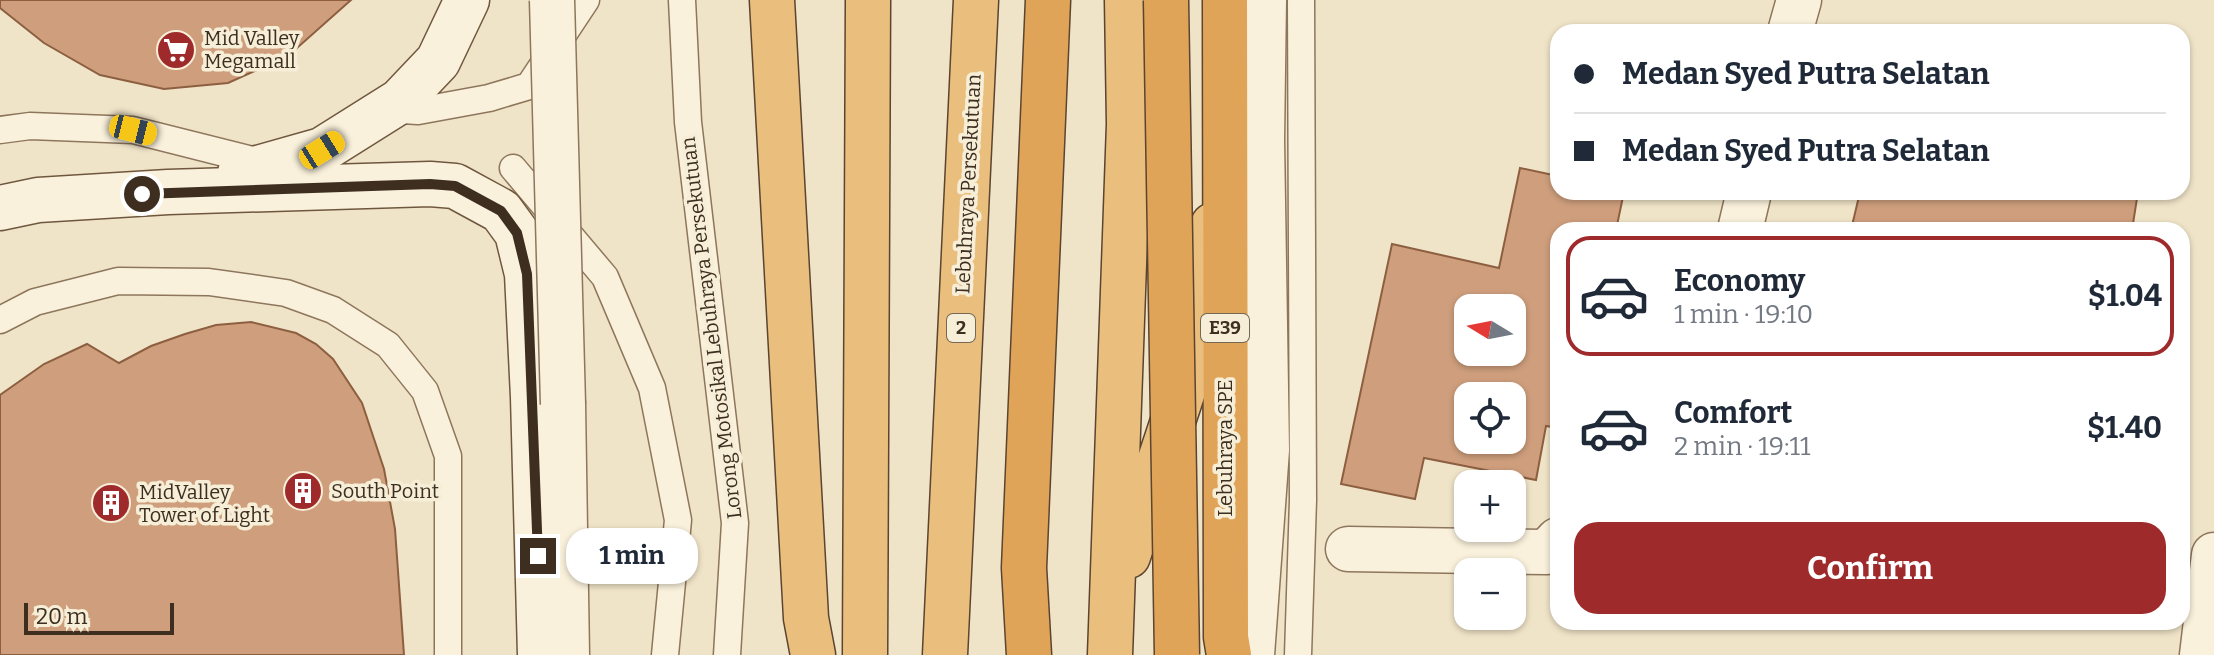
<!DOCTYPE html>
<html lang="en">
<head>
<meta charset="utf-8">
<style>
  :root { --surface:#fff; --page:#f2f2f3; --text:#1f2937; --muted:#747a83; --line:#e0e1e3; --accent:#9e2a2b }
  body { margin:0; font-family:Bitter,serif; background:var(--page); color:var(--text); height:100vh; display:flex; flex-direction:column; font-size:30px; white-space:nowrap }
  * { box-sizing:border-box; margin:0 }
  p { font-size:26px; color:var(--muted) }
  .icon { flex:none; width:44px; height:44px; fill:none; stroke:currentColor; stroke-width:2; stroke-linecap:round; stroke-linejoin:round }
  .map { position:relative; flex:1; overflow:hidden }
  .details { position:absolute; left:1550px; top:222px; width:640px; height:408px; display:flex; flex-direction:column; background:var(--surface); border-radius:24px; box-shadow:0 2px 6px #0004 }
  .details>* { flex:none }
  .banner { position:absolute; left:1550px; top:24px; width:640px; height:176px; border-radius:24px; box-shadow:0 2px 6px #0004; display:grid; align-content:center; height:176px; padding:0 24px; background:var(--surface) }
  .needle { width:52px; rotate:280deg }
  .tools { position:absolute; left:1454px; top:294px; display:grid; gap:16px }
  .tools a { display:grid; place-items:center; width:72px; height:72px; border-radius:16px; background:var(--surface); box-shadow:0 2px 6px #0004; font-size:40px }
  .scale { position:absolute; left:24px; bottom:20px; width:150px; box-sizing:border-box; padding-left:8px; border:4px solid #3d2e20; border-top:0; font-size:22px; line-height:28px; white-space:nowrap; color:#3d2e20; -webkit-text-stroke:6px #f7eed8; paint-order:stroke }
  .end { position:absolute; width:36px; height:36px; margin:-18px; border:10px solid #3d2e20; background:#fff; box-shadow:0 0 0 4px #fff }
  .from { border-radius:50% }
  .bubble { position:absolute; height:56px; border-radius:24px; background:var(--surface); box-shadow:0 2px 6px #0004; font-size:26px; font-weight:700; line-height:56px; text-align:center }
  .car { position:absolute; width:24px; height:48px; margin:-24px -12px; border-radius:10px; box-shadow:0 0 6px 2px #0007; background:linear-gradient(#f5c518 24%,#345 0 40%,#f5c518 0 76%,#345 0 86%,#f5c518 0) }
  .banner b { display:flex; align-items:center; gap:28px; height:76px; font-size:30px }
  .banner b+b { border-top:2px solid var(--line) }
  .banner i { width:20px; height:20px; background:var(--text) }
  ul { padding:14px 0 0; list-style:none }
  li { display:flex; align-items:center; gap:24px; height:120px; margin:0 16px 12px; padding:0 8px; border:4px solid transparent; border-radius:24px }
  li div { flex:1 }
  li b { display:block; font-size:30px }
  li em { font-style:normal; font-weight:700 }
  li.selected { border-color:var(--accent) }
  li>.icon { width:72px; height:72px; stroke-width:1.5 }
  .button { display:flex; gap:16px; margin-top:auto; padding:16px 24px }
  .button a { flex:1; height:92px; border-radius:24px; background:var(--accent); color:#fff; font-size:32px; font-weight:700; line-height:92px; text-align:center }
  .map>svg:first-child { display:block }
  .building { fill:#cf9f7d; stroke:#8d5f41; stroke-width:2; fill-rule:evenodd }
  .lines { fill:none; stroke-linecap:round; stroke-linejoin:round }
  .service-casing { stroke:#8d765c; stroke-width:29 }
  .minor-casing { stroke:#8d765c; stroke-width:47 }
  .tertiary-casing { stroke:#8d765c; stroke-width:47 }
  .secondary-casing { stroke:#6f573f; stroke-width:47 }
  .trunk-casing { stroke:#5b4430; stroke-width:47 }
  .motorway-casing { stroke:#5b4430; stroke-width:47 }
  .service { stroke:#faf1dc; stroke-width:26 }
  .minor { stroke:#faf1dc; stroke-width:44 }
  .tertiary { stroke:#faf1dc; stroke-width:44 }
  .secondary { stroke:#faf1dc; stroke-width:44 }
  .trunk { stroke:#eabe7c; stroke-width:44 }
  .motorway { stroke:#e0a458; stroke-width:44 }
  .tertiary-bridge-casing { stroke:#8d765c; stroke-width:47; stroke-linecap:butt }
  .motorway-bridge-casing { stroke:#5b4430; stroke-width:47; stroke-linecap:butt }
  .tertiary-bridge { stroke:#faf1dc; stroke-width:44 }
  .motorway-bridge { stroke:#e0a458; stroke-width:44 }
  .route { stroke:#3d2e20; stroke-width:10 }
  .labels { text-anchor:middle; stroke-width:7; stroke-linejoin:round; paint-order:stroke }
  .shield { fill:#f7eed8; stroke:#756857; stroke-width:2 }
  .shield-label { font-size:18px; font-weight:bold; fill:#3d2e20 }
  .poi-label { font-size:20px; fill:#3d2e20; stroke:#f7eed8; text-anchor:start }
  .street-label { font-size:20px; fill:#3d2e20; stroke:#f7eed8 }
</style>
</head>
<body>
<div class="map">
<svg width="2214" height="655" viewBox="0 0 2214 655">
  <rect width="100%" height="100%" fill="#f0e4c8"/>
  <!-- building -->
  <g class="building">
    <polygon points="0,0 351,0 288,56 228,83 164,89 100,75 44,43 0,8"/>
    <path d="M1520,168L1558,176V192H1624L1616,230H1558V428L1546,426L1536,480L1424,458L1415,499L1341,484L1392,244L1499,268ZM1468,308H1512V352H1468ZM1468,396H1512V440H1468Z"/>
    <polygon points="1860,192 2138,192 2132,230 1851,230"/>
    <polygon points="251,322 296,333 316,344 333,359 362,403 384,469 395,529 404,655 0,655 0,395 44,364 87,344 119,363 151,346 185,334 216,325"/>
  </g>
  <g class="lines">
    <defs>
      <g id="service">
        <polyline points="682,0 688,122 735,523 727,655"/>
        <polyline points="402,110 418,111 489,98 529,86 586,0"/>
        <polyline points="0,130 30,126 133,130 264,163"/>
        <polyline points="513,168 605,277 652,388 678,520 665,655"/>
        <polyline points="0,320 35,302 118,281 209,282 286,293 333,310 388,345 425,391 448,456 448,655"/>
        <polyline points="1298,655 1303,500 1301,0"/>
      </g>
      <g id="minor">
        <polyline points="1790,32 1799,0"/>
        <polyline points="1740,230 1749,192"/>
        <polyline points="1348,549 1547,552 1558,540"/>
        <polyline points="1252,655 1267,450 1262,140 1264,0"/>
        <polyline points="2202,655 2214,555"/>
      </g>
      <polyline id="tertiary" points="563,404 567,655"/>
      <g id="secondary">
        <polyline points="240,173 322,150 400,101 438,61 467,0"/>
        <polyline points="0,208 38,200 168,192 430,184 455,186 501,211 517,233 527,274 533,397 540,655"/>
      </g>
      <g id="trunk">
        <polyline points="772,0 806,618 813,655"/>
        <polyline points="1128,556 1190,370 1213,225"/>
        <polyline points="865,655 868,0"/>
        <polyline points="945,655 976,0"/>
        <polyline points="1110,655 1129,124 1127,0"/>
      </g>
      <g id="motorway">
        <polyline points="1225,0 1226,637 1229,655"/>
        <polyline points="1029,655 1024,568 1048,0"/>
      </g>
    </defs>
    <!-- service casing -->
    <use href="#service" class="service-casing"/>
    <!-- minor casing -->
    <use href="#minor" class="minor-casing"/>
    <!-- tertiary casing -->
    <use href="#tertiary" class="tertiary-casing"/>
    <!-- secondary casing -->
    <use href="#secondary" class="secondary-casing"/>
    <!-- trunk casing -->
    <use href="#trunk" class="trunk-casing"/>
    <!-- motorway casing -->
    <use href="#motorway" class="motorway-casing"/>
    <!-- service -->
    <use href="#service" class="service"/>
    <!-- minor -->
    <use href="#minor" class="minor"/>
    <!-- tertiary -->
    <use href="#tertiary" class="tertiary"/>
    <!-- secondary -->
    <use href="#secondary" class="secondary"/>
    <!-- trunk -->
    <use href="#trunk" class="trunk"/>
    <!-- motorway -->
    <use href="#motorway" class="motorway"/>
    <defs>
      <polyline id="tertiary-bridge" points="552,0 563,404"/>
      <polyline id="motorway-bridge" points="1166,0 1177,655"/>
    </defs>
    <!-- tertiary-bridge casing -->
    <use href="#tertiary-bridge" class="tertiary-bridge-casing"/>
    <!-- motorway-bridge casing -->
    <use href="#motorway-bridge" class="motorway-bridge-casing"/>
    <!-- tertiary-bridge -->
    <use href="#tertiary-bridge" class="tertiary-bridge"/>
    <!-- motorway-bridge -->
    <use href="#motorway-bridge" class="motorway-bridge"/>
  </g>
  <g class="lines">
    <!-- route -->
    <polyline class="route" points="142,194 430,184 455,186 501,211 517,233 527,274 538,556"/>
  </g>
  <!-- icons -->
  <defs>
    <symbol id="supermarket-disc" viewBox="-11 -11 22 22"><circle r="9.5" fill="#9e2a2b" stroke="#f7eed8"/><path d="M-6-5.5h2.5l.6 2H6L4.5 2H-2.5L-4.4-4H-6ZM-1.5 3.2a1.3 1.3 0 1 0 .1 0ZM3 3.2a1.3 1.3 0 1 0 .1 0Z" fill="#fff"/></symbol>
    <symbol id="building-disc" viewBox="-11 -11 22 22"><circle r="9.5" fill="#9e2a2b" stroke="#f7eed8"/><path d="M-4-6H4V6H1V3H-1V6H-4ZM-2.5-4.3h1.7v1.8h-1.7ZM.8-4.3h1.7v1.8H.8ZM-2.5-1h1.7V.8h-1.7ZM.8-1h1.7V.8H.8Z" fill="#fff"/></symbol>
  </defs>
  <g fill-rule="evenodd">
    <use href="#supermarket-disc" x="154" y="28" width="44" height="44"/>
    <use href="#building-disc" x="281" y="469" width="44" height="44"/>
    <use href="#building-disc" x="89" y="481" width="44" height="44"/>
  </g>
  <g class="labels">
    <!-- shield labels -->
    <g class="shield">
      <rect x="947" y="314" width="28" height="28" rx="6"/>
      <rect x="1201" y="314" width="48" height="28" rx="6"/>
    </g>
    <g class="shield-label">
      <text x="961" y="334">2</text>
      <text x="1225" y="334">E39</text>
    </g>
    <!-- poi labels -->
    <g class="poi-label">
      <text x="204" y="45">Mid Valley<tspan x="204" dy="23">Megamall</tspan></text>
      <text x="331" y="498">South Point</text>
      <text x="139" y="499">MidValley<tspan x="139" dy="23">Tower of Light</tspan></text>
    </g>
    <!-- street labels -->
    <g class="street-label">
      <text transform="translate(968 184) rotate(-87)" y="7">Lebuhraya Persekutuan</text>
      <text transform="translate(711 328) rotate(-97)" y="7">Lorong Motosikal Lebuhraya Persekutuan</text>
      <text transform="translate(1225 448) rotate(-90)" y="7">Lebuhraya SPE</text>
    </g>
  </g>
</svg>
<div class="tools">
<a><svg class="needle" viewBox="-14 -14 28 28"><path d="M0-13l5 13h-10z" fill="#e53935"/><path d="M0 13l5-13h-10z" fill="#747a83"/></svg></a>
<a><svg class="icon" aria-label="locate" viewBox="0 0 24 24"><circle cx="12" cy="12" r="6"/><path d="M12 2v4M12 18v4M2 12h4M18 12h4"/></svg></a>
<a>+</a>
<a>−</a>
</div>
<div class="scale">20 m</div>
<i class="end from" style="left:142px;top:194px"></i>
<i class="end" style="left:538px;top:556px"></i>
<div class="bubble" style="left:566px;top:528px;width:132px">1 min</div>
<i class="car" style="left:133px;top:130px;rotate:104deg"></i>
<i class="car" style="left:322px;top:150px;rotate:58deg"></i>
<div class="banner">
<b><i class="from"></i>Medan Syed Putra Selatan</b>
<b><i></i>Medan Syed Putra Selatan</b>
</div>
<section class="details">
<ul>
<li class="selected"><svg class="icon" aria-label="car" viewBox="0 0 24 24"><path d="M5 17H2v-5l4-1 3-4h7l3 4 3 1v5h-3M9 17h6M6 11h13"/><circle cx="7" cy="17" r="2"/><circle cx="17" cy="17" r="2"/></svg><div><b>Economy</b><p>1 min · 19:10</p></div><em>$1.04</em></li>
<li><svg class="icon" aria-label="car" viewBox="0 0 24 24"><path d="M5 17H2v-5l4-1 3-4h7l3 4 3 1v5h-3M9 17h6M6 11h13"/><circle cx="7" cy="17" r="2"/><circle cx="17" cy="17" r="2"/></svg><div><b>Comfort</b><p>2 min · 19:11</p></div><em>$1.40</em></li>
</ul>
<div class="button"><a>Confirm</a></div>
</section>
</div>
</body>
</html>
